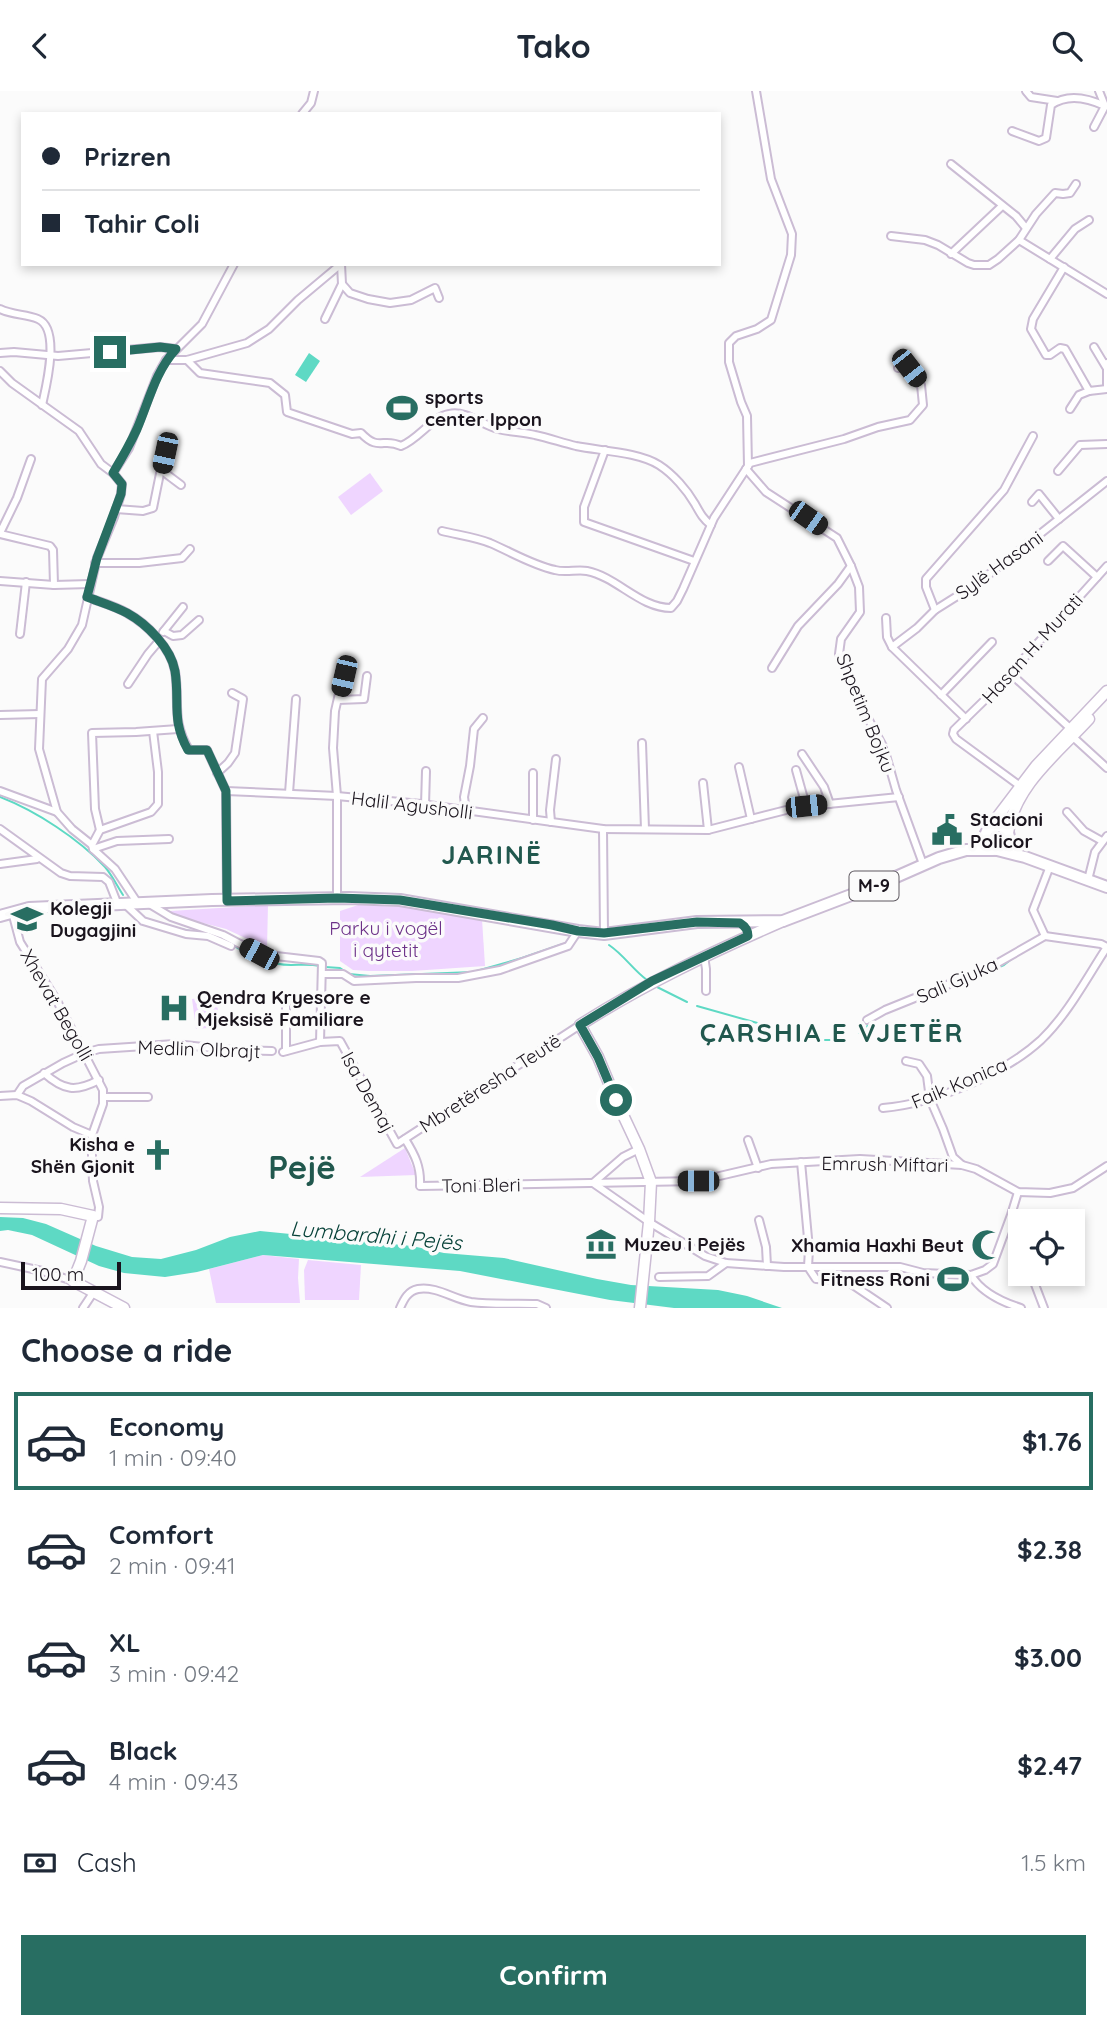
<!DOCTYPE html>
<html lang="en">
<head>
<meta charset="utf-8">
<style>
  :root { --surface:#fff; --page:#f2f2f3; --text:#1f2937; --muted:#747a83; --line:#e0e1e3; --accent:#286e62 }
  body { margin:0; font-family:Quicksand,sans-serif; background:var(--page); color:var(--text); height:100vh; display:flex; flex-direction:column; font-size:26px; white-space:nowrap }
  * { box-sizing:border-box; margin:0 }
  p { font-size:23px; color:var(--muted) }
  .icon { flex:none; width:38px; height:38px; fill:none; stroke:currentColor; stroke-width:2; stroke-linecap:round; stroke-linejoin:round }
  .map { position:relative; height:1217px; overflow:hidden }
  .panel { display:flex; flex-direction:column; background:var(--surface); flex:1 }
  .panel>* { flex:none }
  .hud { position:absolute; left:21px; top:21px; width:700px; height:154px; border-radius:0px; box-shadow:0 4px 10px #0003; display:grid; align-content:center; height:154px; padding:0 21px; background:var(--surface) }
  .fabs { position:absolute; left:1008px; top:1118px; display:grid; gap:14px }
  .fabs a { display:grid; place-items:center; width:77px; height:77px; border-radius:0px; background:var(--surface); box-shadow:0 4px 10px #0003; font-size:35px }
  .scale { position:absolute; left:21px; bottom:18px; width:100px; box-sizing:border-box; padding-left:7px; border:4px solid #1a141d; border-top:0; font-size:19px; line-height:24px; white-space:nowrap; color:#1a141d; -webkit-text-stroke:5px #fbfbfb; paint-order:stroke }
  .end { position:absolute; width:32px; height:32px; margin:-16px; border:9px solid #286e62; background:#fff; box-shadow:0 0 0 4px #fff }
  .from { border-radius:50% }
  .car { position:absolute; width:21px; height:42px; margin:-21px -10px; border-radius:9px; box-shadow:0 0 5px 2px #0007; background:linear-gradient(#222 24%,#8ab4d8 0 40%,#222 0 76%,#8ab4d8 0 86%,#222 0) }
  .hud b { display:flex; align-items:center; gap:24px; height:66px; font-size:26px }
  .hud b+b { border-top:2px solid var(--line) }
  .hud i { width:18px; height:18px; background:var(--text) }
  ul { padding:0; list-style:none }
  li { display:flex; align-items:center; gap:21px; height:98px; margin:0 14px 10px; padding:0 7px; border:4px solid transparent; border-radius:0px }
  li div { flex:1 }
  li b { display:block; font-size:26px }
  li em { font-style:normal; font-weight:700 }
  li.on { border-color:var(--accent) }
  li>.icon { width:63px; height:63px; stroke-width:1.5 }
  h2 { padding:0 21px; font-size:32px; line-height:84px }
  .pay { display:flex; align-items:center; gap:18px; height:77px; padding:0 21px; font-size:26px }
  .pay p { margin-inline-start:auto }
  .primary-button { display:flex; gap:14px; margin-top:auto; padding:14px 21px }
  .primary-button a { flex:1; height:80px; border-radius:0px; background:var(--accent); color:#fff; font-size:28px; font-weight:700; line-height:80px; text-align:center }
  header { display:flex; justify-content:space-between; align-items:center; height:91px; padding:0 21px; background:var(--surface); font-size:32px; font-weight:700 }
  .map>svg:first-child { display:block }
  .green { fill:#efd5ff }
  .water { fill:#5ed9c4 }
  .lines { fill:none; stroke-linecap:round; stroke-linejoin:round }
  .stream { stroke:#5ed9c4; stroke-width:2 }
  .street-casing { stroke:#cbbcd4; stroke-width:10 }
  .secondary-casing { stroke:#cbbcd4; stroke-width:13 }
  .primary-casing { stroke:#cbbcd4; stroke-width:14 }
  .street { stroke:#fff; stroke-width:6 }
  .secondary { stroke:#fff; stroke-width:10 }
  .primary { stroke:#fff; stroke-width:10 }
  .route { stroke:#286e62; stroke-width:9 }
  .labels { text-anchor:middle; stroke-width:7; stroke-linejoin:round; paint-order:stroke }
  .shield { fill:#fbfbfb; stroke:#5e5960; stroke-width:2 }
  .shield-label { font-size:18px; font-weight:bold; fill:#1a141d }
  .poi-label { font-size:19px; font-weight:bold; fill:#1a141d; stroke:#fbfbfb; text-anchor:start }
  .street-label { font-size:19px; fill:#1a141d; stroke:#fbfbfb }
  .park-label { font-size:19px; fill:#6c3188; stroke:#fbfbfb }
  .water-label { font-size:21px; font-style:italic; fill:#074239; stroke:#fbfbfb }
  .district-label { font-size:26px; font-weight:bold; letter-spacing:2px; fill:#21584e; stroke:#fbfbfb }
  .town-label { font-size:33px; font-weight:bold; fill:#21584e; stroke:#fbfbfb }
</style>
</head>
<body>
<header><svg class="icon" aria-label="back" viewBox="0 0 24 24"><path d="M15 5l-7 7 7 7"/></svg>Tako<svg class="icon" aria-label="search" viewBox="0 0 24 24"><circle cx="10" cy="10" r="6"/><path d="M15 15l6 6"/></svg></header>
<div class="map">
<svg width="1107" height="1217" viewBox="0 0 1107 1217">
  <rect width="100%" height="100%" fill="#fbfbfb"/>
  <!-- green -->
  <g class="green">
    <polygon points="370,382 383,400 351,424 338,406"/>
    <circle cx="997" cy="747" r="9"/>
    <polygon points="268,814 267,857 226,838 176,825 170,820"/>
    <polygon points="358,814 404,816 482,828 485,875 412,880 368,880 353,879 340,870 340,820"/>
    <polygon points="216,905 220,936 196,938 192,908"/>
    <polygon points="405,1057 416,1084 360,1086"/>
    <polygon points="263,1164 299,1168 298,1187 300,1212 216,1212 209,1178"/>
    <polygon points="308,1169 361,1174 359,1209 305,1209 304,1179"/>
  </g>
  <!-- water -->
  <g class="water">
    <polygon points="309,262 320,270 306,291 295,284"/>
    <polygon points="0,1126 23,1127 46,1133 96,1155 132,1166 161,1168 196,1159 230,1146 260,1140 412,1155 444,1162 504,1167 597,1188 631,1194 718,1199 747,1205 782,1217 674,1217 610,1209 460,1180 263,1164 197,1181 165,1186 124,1182 99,1175 32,1144 8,1139 0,1140"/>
  </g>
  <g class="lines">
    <!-- stream -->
    <g class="stream">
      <path d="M0,706C36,720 79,748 105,776C112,784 117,795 123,804"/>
      <polyline points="172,836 194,841"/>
      <path d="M232,854C250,864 269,874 291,874C301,874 310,873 320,875"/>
      <path d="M609,854C624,864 633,879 647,889"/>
      <polyline points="325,876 340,877 349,883 370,885 473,881 522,867 563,853"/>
      <polyline points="956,894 1004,874 1014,866"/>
      <polyline points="657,896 687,911"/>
      <polyline points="697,915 768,935"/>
      <polyline points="898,917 922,907"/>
      <polyline points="859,942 877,927"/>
      <polyline points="790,946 814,948"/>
      <polyline points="825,949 838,949"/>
    </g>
    <defs>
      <g id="street">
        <polyline points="1026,0 1031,6 1057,10"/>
        <polyline points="1099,0 1105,15"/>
        <polyline points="302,23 311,12 314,0"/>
        <path d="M1012,40L1039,50L1046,47L1051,14C1068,2 1088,7 1105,15L1094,36"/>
        <polyline points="951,73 1016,125 1026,137"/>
        <polyline points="891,145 925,149 938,154 968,172 974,174 989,174 998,168 1019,149 1036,123 1055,102 1063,103 1070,102 1076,93"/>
        <polyline points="1019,149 1107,203"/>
        <polyline points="951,163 1002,115"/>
        <polyline points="1050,168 1075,138 1089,129"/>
        <polyline points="341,173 342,193 350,202 368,208 390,212 411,209 435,197 439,207"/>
        <polyline points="1064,176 1033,228 1031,238 1046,264 1050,264 1060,257 1065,258 1089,300 1107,298"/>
        <path d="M0,218C12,224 26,223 38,228C61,238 46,296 42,314"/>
        <polyline points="325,228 342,193"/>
        <polyline points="1094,256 1106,276"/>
        <polyline points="0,262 14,261 58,265 160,256 176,258"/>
        <polyline points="166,269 187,269 247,252 269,238 298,209 341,173"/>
        <path d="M187,269L200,282L270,292L285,304L287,321L352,343L361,342C379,361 383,346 401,355C418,349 432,326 449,323C466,319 482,334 498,338C510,341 523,341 535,344C549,347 563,352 576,355C601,360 638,361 659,374C673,383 687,399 695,413C700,422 703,428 711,434"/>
        <polyline points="1107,272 1107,295"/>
        <polyline points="0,280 12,292 79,340 101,373 113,382 122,393 121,403 114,426 97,467 82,534 68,558 42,588 39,658 57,721 72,738 92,754 93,758 115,778 137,811"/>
        <polyline points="1070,318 1079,304 1089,300"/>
        <polyline points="605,359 584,416 584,431 694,470"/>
        <polyline points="748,375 747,325 741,311 729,271 729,252 736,245 757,238 771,229 791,164 792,143 771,88 756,0"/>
        <polyline points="746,378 766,401 837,447 851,475 859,496 860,521 841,548 839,563 863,618 884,657 896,699 923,773"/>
        <polyline points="161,379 181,394"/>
        <polyline points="1058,380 1080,354 1107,353"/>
        <polyline points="113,382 129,357 157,285 166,269 202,233 234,173"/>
        <polyline points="1032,411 1039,403 1059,428"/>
        <polyline points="116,418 143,420 153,417 167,348"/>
        <path d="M442,440C458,444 475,446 490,452C511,461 532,474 555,479C566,482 577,478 587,480C617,486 640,517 671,517L677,510L683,498L714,427L750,372L844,348L878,336L910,329L923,314L921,294L909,277H898"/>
        <polyline points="0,442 17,407 31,368"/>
        <polyline points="0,443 50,455 53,459 54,494"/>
        <polyline points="1048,470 1063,455 1097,486"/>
        <polyline points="95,472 139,472 182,467 190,458"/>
        <polyline points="0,490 54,494 90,493"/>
        <path d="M87,506C100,511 115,515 127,522C147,533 171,557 175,580C180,612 171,628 189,659H207L226,700L227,810"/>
        <polyline points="935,519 926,496 926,488 1004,399 1033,345"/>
        <polyline points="886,527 887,546 892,556 966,628"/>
        <polyline points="164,540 173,545 182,544 199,529"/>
        <polyline points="163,541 183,516"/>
        <polyline points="20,543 26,491"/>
        <polyline points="892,556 917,537 935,519 978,492 1107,390"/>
        <polyline points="772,577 798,535 838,493 851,475"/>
        <polyline points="1010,582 1071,638"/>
        <polyline points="128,593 148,563 159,550"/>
        <polyline points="941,604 992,551"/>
        <polyline points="338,609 364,608 367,585"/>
        <polyline points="0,624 40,623"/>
        <polyline points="1073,646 1107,677"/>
        <polyline points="642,652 645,738"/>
        <polyline points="802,663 824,696 830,713"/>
        <polyline points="739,676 751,728"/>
        <polyline points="796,679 806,715"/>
        <polyline points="217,682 228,672 235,662 243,608 232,602"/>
        <polyline points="533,682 533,729"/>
        <polyline points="703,692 708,739"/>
        <polyline points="1020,695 956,648 953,643 954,639 999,595 1107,475"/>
        <polyline points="0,700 57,721"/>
        <polyline points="226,700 337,705 421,713 603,738 708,739 798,716 899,706"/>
        <polyline points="289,702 296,608"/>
        <polyline points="425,714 426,680"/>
        <polyline points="466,721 464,706 470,675 474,638 483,627"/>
        <polyline points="1067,721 1084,740 1102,750"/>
        <polyline points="551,731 550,719 556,668"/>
        <polyline points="0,738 61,782 70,785 103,786 109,791 118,814"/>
        <polyline points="603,738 604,843"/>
        <polyline points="100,739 95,718 92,642 136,641 178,638"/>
        <polyline points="92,754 100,739 151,721 158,713 158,681 153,640"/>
        <polyline points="93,758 117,750 169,748"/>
        <polyline points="0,773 37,768"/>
        <polyline points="1088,789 1095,761 1107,745"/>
        <polyline points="337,807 337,705 333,657 335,620 343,585"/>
        <polyline points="126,814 143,830 186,843 208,845 231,855"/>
        <polyline points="151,814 171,826 223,844 259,863 319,870 322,872 320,951"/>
        <polyline points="12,821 20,851 57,910 103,999 103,1013 92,1044 92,1068 93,1090 99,1116 98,1126 93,1125"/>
        <polyline points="1045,845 1033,819 1050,775"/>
        <polyline points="1045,845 1101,853 1107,856"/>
        <polyline points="704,865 706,878 706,900"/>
        <polyline points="322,883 343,883 354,890 416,887 458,887 500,879 568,855 578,840"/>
        <polyline points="286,905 286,960"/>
        <polyline points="867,929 885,919 989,877 1045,845"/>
        <polyline points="283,961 320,951 340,950 397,1053 580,934"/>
        <polyline points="906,970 919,973 927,985 930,1008 943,1038 953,1066 962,1074"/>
        <path d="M44,982C64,1000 76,1001 99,989"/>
        <polyline points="17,1004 23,995 63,972 85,962 99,958 175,953 231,959 272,960"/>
        <polyline points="0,1005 17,1004 31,1010 73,1036 92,1044"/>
        <polyline points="104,1006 148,1006"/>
        <path d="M883,1017C933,1013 1004,983 1041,949C1068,923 1086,888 1107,856"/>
        <path d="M405,1048C415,1064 421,1076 420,1095L698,1090L771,1073L860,1068L962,1074L976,1078L1018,1101L1050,1102L1073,1097L1107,1075"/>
        <polyline points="748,1049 758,1077"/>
        <polyline points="639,1058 623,1066 593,1092 649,1131 705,1165 726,1172 784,1176 900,1176 923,1182 971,1184 985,1179 993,1173 1011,1124 1018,1101"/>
        <polyline points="801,1071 809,1158 808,1176"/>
        <polyline points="759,1129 766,1156 767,1175"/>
        <polyline points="1020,1133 1020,1134"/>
        <polyline points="0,1171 42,1180 73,1190"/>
        <polyline points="808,1176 816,1188 847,1190 887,1217"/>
        <polyline points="1031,1183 1044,1217"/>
        <path d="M971,1184C981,1201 1002,1211 1021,1217"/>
        <polyline points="659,1186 708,1185 726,1172"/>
        <polyline points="83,1217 93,1202"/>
        <path d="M400,1217C404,1208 408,1200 418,1198C437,1195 453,1208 471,1211C492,1214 515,1212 537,1213L546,1217"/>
      </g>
      <g id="secondary">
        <polyline points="989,737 1036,675 1107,600"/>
        <path d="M1008,742C1014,695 1059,661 1089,628"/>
        <polyline points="0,1117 61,1118 93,1125 81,1170 73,1190 124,1217"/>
        <path d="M640,1217L649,1131L651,1091L639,1058L616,1009L598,966L580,934C644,893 712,861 783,830"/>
      </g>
      <g id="primary">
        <circle cx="997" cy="747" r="12"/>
        <polyline points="997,759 1025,766 1107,796"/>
        <polyline points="0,825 29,817 212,809 349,807 400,809 578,840 604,843 697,831 783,830 880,793 939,767 966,759 993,759"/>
      </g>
    </defs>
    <!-- street casing -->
    <use href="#street" class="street-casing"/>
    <!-- secondary casing -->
    <use href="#secondary" class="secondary-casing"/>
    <!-- primary casing -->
    <use href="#primary" class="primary-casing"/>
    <!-- street -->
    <use href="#street" class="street"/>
    <!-- secondary -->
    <use href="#secondary" class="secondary"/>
    <!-- primary -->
    <use href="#primary" class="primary"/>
  </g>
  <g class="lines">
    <!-- route -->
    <path class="route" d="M110,261L160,256L176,258C155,281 149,310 137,338C130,353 122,367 113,382L122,393L121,403L97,467L87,506C100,511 114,515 127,522C147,533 171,557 175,580C180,611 171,629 188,659H207L226,700L227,810L337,807L400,809L552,834L578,840L604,842L697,831L740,832C745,835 748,839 748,845L652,890L580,934L598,966L616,1009"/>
  </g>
  <!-- icons -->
  <defs>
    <symbol id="stadium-bare" viewBox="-9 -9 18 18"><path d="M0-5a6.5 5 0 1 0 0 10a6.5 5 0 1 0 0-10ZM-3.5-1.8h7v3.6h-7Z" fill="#286e62" stroke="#fbfbfb" stroke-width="2.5" paint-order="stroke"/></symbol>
    <symbol id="civic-bare" viewBox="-9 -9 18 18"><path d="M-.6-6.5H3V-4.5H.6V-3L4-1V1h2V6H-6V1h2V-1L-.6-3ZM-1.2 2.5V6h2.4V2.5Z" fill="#286e62" stroke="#fbfbfb" stroke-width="2.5" paint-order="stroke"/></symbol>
    <symbol id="university-bare" viewBox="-9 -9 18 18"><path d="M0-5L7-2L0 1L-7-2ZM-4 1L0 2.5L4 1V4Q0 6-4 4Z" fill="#286e62" stroke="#fbfbfb" stroke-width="2.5" paint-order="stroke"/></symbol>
    <symbol id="hospital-bare" viewBox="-9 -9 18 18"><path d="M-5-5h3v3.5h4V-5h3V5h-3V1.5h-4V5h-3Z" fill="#286e62" stroke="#fbfbfb" stroke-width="2.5" paint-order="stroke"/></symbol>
    <symbol id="church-bare" viewBox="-9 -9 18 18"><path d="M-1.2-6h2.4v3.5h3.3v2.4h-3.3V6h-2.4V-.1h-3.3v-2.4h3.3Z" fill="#286e62" stroke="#fbfbfb" stroke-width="2.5" paint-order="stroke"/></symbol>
    <symbol id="museum-bare" viewBox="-9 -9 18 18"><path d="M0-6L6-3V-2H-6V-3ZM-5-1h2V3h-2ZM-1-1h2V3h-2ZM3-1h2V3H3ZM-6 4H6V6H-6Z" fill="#286e62" stroke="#fbfbfb" stroke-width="2.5" paint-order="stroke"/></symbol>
    <symbol id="mosque-bare" viewBox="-9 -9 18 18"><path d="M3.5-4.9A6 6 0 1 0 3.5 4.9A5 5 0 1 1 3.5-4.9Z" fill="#286e62" stroke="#fbfbfb" stroke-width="2.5" paint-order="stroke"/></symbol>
  </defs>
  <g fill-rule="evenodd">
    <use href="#stadium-bare" x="380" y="295" width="44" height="44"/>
    <use href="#civic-bare" x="925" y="717" width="44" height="44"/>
    <use href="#university-bare" x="5" y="806" width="44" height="44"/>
    <use href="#hospital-bare" x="152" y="895" width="44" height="44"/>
    <use href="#church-bare" x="136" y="1042" width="44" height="44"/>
    <use href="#museum-bare" x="579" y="1131" width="44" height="44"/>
    <use href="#mosque-bare" x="965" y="1132" width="44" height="44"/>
    <use href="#stadium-bare" x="931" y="1166" width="44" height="44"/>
  </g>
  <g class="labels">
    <!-- shield labels -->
    <rect class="shield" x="849.5" y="780.5" width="49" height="29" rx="5"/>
    <g class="shield-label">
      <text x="874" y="801">M-9</text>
    </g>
    <!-- poi labels -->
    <g class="poi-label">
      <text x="425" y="313">sports<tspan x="425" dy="22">center Ippon</tspan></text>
      <text x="970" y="735">Stacioni<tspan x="970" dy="22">Policor</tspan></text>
      <text x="50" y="824">Kolegji<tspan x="50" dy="22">Dugagjini</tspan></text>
      <text x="197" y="913">Qendra Kryesore e<tspan x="197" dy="22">Mjeksisë Familiare</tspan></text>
      <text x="135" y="1060" text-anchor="end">Kisha e<tspan x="135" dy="22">Shën Gjonit</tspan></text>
      <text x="624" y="1160">Muzeu i Pejës</text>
      <text x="964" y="1161" text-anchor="end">Xhamia Haxhi Beut</text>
      <text x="930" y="1195" text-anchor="end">Fitness Roni</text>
    </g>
    <!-- street labels -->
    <g class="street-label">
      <text transform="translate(999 474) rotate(-36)" y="7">Sylë Hasani</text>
      <text transform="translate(1032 557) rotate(-48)" y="7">Hasan H. Murati</text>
      <text transform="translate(866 622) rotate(68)" y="7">Shpetim Bojku</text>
      <text transform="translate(412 714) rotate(7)" y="7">Halil Agusholli</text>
      <text transform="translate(957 889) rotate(-24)" y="7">Sali Gjuka</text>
      <text transform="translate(57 914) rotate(60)" y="7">Xhevat Begolli</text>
      <text transform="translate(199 958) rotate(2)" y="7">Medlin Olbrajt</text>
      <text transform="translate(490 992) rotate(-33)" y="7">Mbretëresha Teutë</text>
      <text transform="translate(959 992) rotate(-23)" y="7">Faik Konica</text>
      <text transform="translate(368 1001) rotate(61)" y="7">Isa Demaj</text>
      <text transform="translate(885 1073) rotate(1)" y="7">Emrush Miftari</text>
      <text transform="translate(481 1094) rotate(-1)" y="7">Toni Bleri</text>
    </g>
    <!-- park labels -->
    <g class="park-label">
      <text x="386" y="844">Parku i vogël<tspan x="386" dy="22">i qytetit</tspan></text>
    </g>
    <!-- water labels -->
    <g class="water-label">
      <text transform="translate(376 1145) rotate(5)" y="7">Lumbardhi i Pejës</text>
    </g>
    <!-- district labels -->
    <g class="district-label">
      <text x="492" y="773">JARINË</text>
      <text x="832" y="951">ÇARSHIA E VJETËR</text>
    </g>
    <!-- town labels -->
    <g class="town-label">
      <text x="302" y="1088">Pejë</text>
    </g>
  </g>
</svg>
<div class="fabs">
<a><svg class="icon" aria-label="locate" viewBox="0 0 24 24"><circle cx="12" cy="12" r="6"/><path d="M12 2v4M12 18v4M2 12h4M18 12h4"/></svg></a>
</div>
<div class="scale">100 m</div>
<i class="end from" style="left:616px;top:1009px"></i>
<i class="end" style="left:110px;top:261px"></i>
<i class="car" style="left:909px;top:277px;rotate:142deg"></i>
<i class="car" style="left:165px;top:362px;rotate:192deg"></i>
<i class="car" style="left:808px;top:427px;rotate:125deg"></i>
<i class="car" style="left:344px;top:585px;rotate:193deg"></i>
<i class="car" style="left:806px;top:715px;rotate:84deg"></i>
<i class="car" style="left:259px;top:863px;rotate:298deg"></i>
<i class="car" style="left:698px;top:1090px;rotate:270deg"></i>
<div class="hud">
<b><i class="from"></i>Prizren</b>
<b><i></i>Tahir Coli</b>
</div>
</div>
<section class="panel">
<h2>Choose a ride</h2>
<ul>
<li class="on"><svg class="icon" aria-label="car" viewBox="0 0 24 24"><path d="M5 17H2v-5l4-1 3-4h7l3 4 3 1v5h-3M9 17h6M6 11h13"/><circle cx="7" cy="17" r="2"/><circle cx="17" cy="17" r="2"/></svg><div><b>Economy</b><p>1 min · 09:40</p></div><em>$1.76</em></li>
<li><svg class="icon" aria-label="car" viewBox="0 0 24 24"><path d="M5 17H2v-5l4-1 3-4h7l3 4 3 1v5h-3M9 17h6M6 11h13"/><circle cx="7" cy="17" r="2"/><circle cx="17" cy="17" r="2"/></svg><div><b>Comfort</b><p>2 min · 09:41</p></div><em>$2.38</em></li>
<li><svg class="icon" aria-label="car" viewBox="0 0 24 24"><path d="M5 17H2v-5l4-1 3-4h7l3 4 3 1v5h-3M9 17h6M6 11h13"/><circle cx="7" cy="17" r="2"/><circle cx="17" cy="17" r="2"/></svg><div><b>XL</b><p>3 min · 09:42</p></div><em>$3.00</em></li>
<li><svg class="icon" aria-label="car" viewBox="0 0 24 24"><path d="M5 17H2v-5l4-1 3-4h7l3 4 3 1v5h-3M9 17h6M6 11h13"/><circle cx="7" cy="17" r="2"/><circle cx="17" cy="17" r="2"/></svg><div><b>Black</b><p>4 min · 09:43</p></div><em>$2.47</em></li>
</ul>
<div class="pay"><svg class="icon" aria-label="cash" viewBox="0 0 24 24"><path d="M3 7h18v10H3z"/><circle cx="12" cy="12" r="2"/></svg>Cash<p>1.5 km</p></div>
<div class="primary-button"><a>Confirm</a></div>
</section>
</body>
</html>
